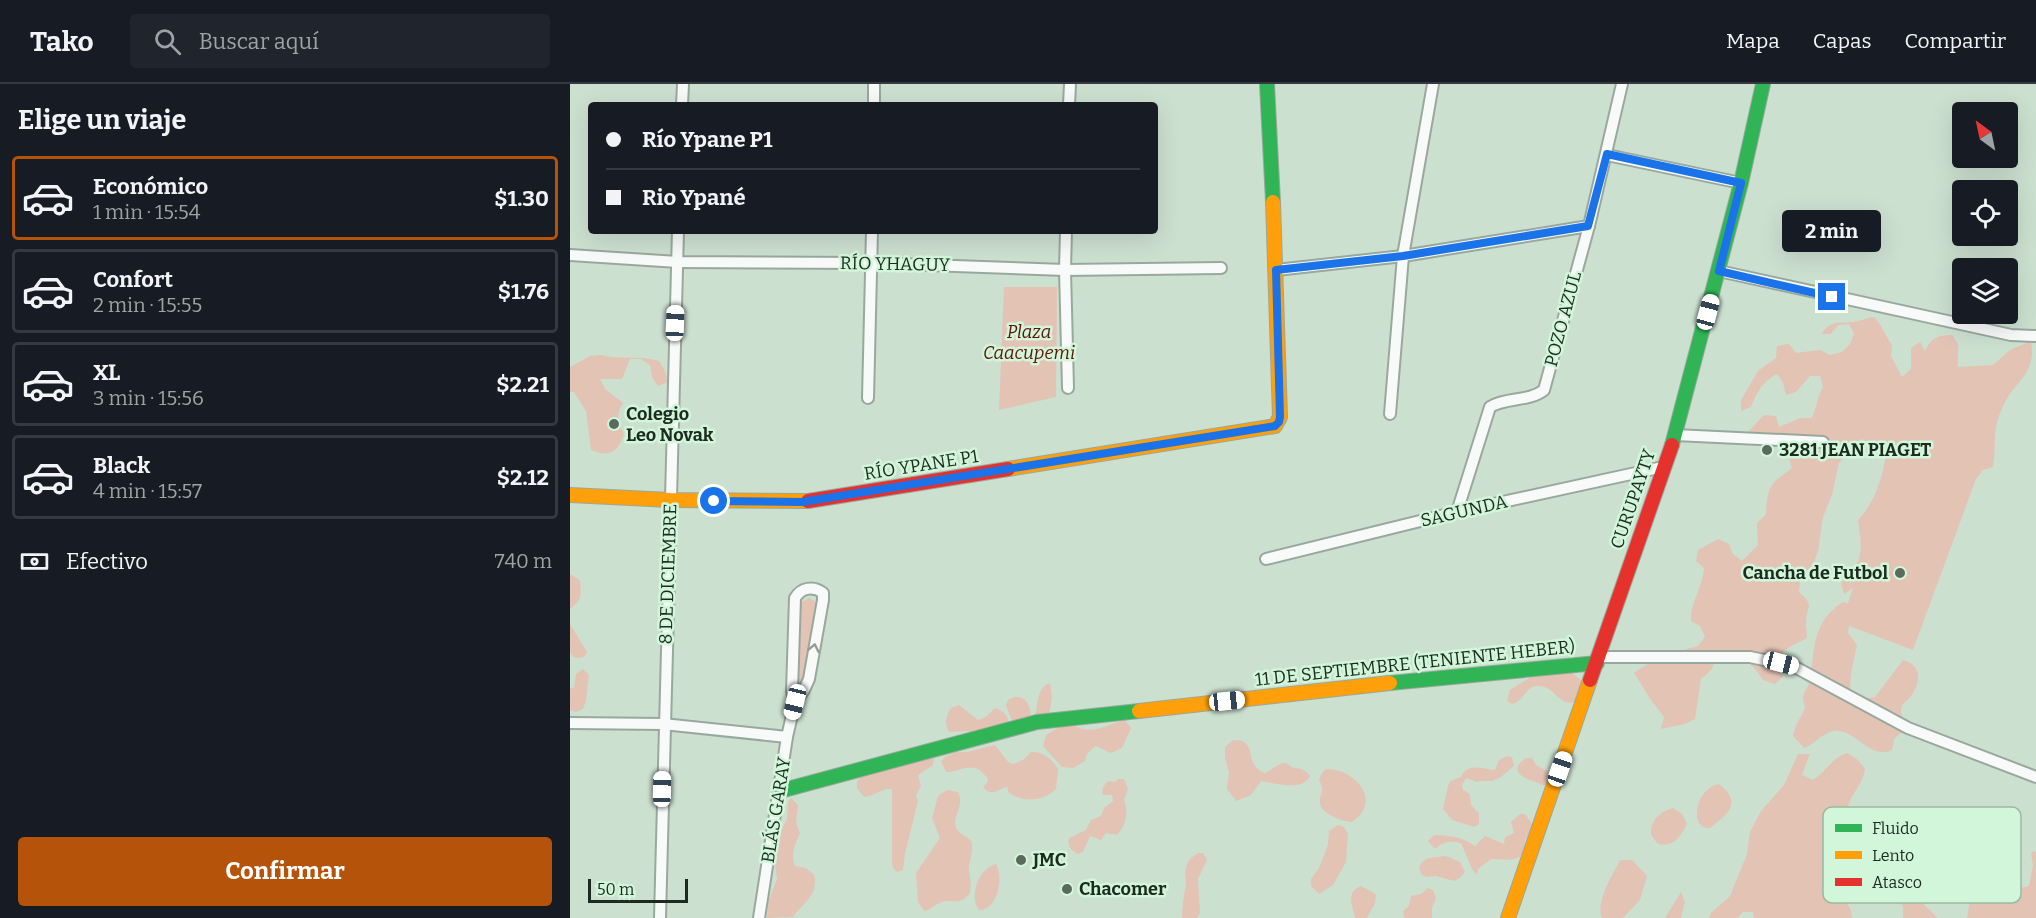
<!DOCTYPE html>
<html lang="es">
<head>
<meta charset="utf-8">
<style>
  :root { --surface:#171b24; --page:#20242c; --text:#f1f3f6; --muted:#9ea1a6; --line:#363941; --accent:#b45309 }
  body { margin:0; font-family:Bitter,serif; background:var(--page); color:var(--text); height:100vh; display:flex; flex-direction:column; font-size:22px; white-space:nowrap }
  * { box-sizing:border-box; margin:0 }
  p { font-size:20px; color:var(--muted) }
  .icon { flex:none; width:33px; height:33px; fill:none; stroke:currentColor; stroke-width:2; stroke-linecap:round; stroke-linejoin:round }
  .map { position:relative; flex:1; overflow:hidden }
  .side { display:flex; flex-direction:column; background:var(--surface); width:570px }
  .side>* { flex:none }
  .top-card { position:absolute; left:18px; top:18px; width:570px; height:132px; border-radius:6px; box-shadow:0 6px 24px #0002; display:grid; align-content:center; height:132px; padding:0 18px; background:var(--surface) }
  .needle { width:39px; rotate:327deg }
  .tools { position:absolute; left:1382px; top:18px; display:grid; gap:12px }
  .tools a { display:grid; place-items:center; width:66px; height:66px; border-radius:6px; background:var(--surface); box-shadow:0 6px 24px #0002; font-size:30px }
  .scale { position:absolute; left:18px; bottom:15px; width:100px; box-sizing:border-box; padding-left:6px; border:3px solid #1c2a1f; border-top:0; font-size:16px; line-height:21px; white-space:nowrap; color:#1c2a1f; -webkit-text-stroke:4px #d1f6d9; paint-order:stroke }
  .end { position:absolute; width:27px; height:27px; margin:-14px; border:8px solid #1a73e8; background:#fff; box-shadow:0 0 0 3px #fff }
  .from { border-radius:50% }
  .bubble { position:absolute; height:42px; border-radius:6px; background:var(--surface); box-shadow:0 6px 24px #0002; font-size:20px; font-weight:700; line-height:42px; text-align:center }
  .car { position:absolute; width:18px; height:36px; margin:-18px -9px; border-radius:8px; box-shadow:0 0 4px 2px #0007; background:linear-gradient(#fff 24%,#345 0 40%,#fff 0 76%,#345 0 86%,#fff 0) }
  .top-card b { display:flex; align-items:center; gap:21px; height:57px; font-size:22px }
  .top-card b+b { border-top:2px solid var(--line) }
  .top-card i { width:15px; height:15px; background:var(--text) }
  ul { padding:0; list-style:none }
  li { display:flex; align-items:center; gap:18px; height:84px; margin:0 12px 9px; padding:0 6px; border:3px solid var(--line); border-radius:6px }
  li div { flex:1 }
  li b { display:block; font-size:22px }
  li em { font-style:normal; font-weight:700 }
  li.current { border-color:var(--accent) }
  li>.icon { width:54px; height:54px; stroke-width:1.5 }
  h2 { padding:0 18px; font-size:27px; line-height:72px }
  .pay { display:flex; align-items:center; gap:15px; height:66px; padding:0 18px; font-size:22px }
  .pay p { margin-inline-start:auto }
  .action { display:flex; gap:12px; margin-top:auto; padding:12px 18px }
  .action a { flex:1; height:69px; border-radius:6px; background:var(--accent); color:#fff; font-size:24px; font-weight:700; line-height:69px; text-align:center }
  header { display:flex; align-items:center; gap:36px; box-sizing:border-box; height:84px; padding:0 30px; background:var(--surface); border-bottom:2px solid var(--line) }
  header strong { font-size:28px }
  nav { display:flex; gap:33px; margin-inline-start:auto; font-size:21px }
  .search { width:420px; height:54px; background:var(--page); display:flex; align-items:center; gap:15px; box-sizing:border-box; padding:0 21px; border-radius:6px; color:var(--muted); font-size:22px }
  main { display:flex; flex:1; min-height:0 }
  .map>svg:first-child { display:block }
  .green { fill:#e3c3b4 }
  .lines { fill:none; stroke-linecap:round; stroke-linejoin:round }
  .street-casing { stroke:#99a89d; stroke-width:14 }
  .fast-casing { stroke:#99a89d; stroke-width:16 }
  .slow-casing { stroke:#99a89d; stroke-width:16 }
  .jam-casing { stroke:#99a89d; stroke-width:16 }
  .street { stroke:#f7faf8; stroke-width:10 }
  .fast { stroke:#30b455; stroke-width:14 }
  .slow { stroke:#ff9f0a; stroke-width:14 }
  .jam { stroke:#e5322d; stroke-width:14 }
  .oneway { stroke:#949c96 }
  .route { stroke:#1a73e8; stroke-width:8 }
  .poi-dot { fill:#5a6a5d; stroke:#d1f6d9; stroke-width:2 }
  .labels { text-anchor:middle; stroke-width:5; stroke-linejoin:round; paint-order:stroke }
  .street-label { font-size:18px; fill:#1c2a1f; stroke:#d1f6d9 }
  .park-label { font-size:18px; font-style:italic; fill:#5e1106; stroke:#d1f6d9 }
  .poi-label { font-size:18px; font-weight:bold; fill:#1c2a1f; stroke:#d1f6d9; text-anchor:start }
  .key { fill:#d1f6d9; stroke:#9bb9a1; stroke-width:1.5 }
  .key-label { font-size:16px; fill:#1c2a1f }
</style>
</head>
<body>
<header>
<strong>Tako</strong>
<div class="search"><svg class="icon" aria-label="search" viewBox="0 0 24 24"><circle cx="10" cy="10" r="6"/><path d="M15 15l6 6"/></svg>Buscar aquí</div>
<nav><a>Mapa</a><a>Capas</a><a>Compartir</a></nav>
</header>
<main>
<section class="side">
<h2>Elige un viaje</h2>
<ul>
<li class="current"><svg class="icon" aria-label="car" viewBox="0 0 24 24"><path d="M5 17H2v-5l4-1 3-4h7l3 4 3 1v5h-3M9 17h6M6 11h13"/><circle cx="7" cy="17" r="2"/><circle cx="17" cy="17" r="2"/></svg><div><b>Económico</b><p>1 min · 15:54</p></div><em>$1.30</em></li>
<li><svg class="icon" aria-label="car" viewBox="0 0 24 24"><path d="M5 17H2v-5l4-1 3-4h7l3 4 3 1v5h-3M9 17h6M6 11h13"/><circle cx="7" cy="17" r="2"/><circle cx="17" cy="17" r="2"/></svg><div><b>Confort</b><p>2 min · 15:55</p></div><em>$1.76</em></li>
<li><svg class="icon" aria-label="car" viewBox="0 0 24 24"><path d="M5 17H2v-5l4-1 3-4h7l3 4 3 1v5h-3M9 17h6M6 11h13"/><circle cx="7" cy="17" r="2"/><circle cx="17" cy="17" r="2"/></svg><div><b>XL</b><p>3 min · 15:56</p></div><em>$2.21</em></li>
<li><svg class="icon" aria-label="car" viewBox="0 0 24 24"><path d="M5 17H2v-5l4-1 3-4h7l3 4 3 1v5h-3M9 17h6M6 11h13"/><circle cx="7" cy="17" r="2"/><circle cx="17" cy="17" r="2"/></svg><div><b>Black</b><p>4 min · 15:57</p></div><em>$2.12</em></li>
</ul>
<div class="pay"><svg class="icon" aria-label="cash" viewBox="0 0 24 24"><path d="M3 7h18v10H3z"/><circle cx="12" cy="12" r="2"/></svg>Efectivo<p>740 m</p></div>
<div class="action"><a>Confirmar</a></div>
</section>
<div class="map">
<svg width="1466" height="834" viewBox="0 0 1466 834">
  <rect width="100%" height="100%" fill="#cce0d0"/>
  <!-- green -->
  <g class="green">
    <polygon points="434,203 487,203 486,313 429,326"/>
    <path d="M1304,233C1312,241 1315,251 1322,261L1321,272L1332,293L1341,285V264L1350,258L1355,267C1361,254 1368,251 1382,251L1388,260V283L1423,281L1440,266L1461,257C1466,287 1451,293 1438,313C1434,319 1430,329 1428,335C1423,350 1426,367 1423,383L1413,386L1406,395L1343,566L1279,542L1278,549L1287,561L1281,590L1280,606C1287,613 1296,616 1305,613L1333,576C1359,583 1347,610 1332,621L1331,627L1334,638L1331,649L1324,655L1322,666C1300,677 1285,644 1264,647C1252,649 1245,660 1234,664L1223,652C1225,641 1230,635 1234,626C1236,621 1233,618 1233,613C1234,607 1239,602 1240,596C1245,563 1242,538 1273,518L1278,519L1283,504L1274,510L1271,499C1295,478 1292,465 1288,436C1304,420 1314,391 1316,369L1292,355L1282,361L1269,379L1262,411L1253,433L1248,467L1244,478L1230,496L1229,508C1246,523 1236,522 1236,538C1236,543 1237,549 1237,554C1215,566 1206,564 1213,593L1205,600L1193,596C1185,582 1174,574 1159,566L1147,571L1142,585L1131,595L1125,635L1115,640L1091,645L1094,633L1081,616L1064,589C1082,575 1106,568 1128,562L1135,553L1130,542L1121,537C1120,518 1133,503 1134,484L1126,477L1128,466L1148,455L1159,460L1163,470L1172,477L1188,461L1187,439L1196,430C1198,401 1199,401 1222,384C1218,373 1218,364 1213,353L1180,359L1178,348L1194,331L1206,332L1209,343L1230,334H1242C1247,323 1247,313 1253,303L1250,292H1240L1226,308L1216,311L1213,299L1207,290C1193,297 1186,309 1181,323L1171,327V316L1188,287L1206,274L1207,262L1219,260L1226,269L1250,266L1260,271L1272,268L1280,260L1284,250L1279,240L1268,241L1261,250H1251C1263,235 1266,240 1283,238C1290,237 1297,234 1304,233Z"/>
    <path d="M31,271C50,276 70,271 89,277L95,287L98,298L88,302L82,293L80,281L71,275H60L52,295H30L35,305L53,319C46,331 47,338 54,350C48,368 39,374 21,366L16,327L4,308H0V283L20,272Z"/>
    <path d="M0,490L10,496C11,512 13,515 0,525Z"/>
    <polygon points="239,514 248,519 234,597 229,596 230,519"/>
    <polygon points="0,540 17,568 14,573 9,574 3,573 0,568"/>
    <path d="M13,585L19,591C17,602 18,614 13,625L6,628L0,626V605L4,603L6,590Z"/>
    <path d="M999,587L1014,598L1009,617C987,625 987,602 968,602C955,602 954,618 942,620L937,617L940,606L961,593Z"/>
    <path d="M480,599L482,614L479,631H465C469,619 466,604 480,599Z"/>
    <path d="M444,613C456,611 461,623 461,634L448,639L441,635L436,621L438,616Z"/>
    <path d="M389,621L408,636L416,633L425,624C433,626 440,633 438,641L408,651L398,647L379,648C374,639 376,632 381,624Z"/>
    <path d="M555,636L561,644L552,664L541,669L525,662L517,670L515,677L503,684L492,683L473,662L476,651C507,630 501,649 527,645C536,643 546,638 555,636Z"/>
    <path d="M663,656C690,655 672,681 695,689L712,679H717L721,683C729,685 735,684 740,692C733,708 705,699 691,697L681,711L666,717L657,705L659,688L655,674V663Z"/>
    <path d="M425,661L438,678L443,680L453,676L461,668C473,667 482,675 488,685L486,705C473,718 454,718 439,709L437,703C427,706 421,713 413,703L417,699L418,694C415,692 413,689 411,687C400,678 386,689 376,688L371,677L375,673L386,668H397Z"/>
    <path d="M1278,669L1288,676L1295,685C1292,707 1268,718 1283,740L1307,739L1316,744L1315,761L1303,760L1304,765L1310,772L1308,789L1313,805L1302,813L1290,810L1268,785L1260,793L1256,803C1267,814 1282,816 1282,834H1184L1183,828H1173L1167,834H1139L1141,829L1160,812L1177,770L1180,748L1191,727L1214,701L1228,670H1240L1232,691L1243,696C1257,687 1262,673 1278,669Z"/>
    <path d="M937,672L942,673L944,682L931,693L922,697H910L907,698L896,694L892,701L893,706L900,710L901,721L909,729V740L904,743L882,736L873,725C875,719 877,699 881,697C884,695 888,694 891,693C897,678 912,685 925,686L929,676Z"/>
    <path d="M359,673L364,675L363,681L348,691L351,702L346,712L348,717L335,770L333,786L327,788L323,784L322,779V705C311,704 305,712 294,713L287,704V698L294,690Z"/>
    <path d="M956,674H962L966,681L977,687L979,692L977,701C971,702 970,699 963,697C950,693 939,685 956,674Z"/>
    <path d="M756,685C784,684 814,717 782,738C773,738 750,729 750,719C749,707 756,711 749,695L752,689Z"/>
    <path d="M549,695H554L558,705L554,716C559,728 556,741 547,751L536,749L531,756L520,752L513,768L508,770C501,767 497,762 499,754L516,746L521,736L531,732L534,724L543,717L542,711H534L532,709L533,703L538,697L544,698Z"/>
    <path d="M1149,700C1173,719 1158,730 1140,744C1119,746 1124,705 1149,700Z"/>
    <path d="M377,706L388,708C395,721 382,732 386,744C389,752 400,751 402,760C403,767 400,776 399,782C398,793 407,810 392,816C385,819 377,815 370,819C363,821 361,826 354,827L348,818L346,789L370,754L362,734L368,712Z"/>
    <path d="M221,714L228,721L226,738L230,749C225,761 220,770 225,782L236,784L244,791C249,811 233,819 223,833L197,834L199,816L207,795L204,773L212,745L217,735L218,719Z"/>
    <path d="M1103,724L1112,730L1117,740C1110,753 1105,763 1088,760L1081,751C1080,737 1090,727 1103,724Z"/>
    <path d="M950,730H955L964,742L963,748L955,756V768C946,779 933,775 921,775L908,785L907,791L903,787L891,759C881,756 872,758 865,765L858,757L864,751C881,752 890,752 905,762L915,752L934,760L935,753L944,749L941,738Z"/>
    <polygon points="768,741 774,743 778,750 776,778 763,801 749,810 741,802 741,795 749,784 758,761 759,747"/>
    <path d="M1352,741L1357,744C1371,766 1337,768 1361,796L1352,817C1355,824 1363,827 1367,834H1333V822L1325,813L1322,802L1329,787L1328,763Z"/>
    <path d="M1437,767L1447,771L1450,775L1437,795L1439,800L1446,805L1459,802L1463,782L1461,769L1463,767L1466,768V834H1397L1400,816L1408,809C1402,785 1411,789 1426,776C1430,772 1433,769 1437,767Z"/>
    <path d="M628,769H633L637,776L628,795L630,829L627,834H612C612,822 614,811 616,800C616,795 614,789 616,784C617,777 622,773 628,769Z"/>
    <path d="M876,772L890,778L895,788L891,793L884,797L866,792L856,793L851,790L849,784C854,771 865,774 876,772Z"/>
    <path d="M1050,776H1062L1077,792L1070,816L1053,834H1032C1025,817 1043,791 1050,776Z"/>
    <path d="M426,780C434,793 428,826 409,826C398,812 409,784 426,780Z"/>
    <path d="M791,802L804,809L806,811L805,819L797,834H785C783,822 775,808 791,802Z"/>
    <polygon points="858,804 863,806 866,814 862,824 862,834 834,834 833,827 839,822 841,812 851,810"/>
    <polygon points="1111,808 1115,818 1111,834 1095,834"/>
  </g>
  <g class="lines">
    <defs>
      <g id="street">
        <polyline points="112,21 113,0"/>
        <polyline points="304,21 304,0"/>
        <polyline points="499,21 500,0"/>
        <polyline points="1037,71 1171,99"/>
        <polyline points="496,147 495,186 498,304"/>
        <polyline points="0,171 108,178 301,179 495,186 651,184"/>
        <polyline points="706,186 833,172 1019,142"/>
        <polyline points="1149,187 1441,251 1466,252"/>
        <polyline points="298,314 302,147"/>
        <polyline points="820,330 833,172 863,0"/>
        <polyline points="1105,351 1253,358"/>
        <path d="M887,428L920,323C936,313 959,318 974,306L1019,142L1052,0"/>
        <polyline points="696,475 887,428 1093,383"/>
        <polyline points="1029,573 1180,573 1223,582 1338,644 1466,693"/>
        <polyline points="0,639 93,640 217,653"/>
        <polyline points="90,834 108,147"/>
        <path d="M189,834L217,653L225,618L234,606L239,595L253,516V509C243,501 231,504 225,514L222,607L225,618"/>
      </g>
      <g id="fast">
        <polyline points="697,0 703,118"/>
        <polyline points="1102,361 1171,99 1193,0"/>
        <polyline points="820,599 1027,579"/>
        <polyline points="210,707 467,638 569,627"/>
      </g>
      <g id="slow">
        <polyline points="438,385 705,342 710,333 703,118"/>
        <polyline points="0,411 100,416 238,417"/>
        <polyline points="569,627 820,599"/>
        <polyline points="938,834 1020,596"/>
      </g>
      <g id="jam">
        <polyline points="238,417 438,385"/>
        <polyline points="1020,596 1102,361"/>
      </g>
    </defs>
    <!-- street casing -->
    <use href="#street" class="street-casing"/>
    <!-- fast casing -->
    <use href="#fast" class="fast-casing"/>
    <!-- slow casing -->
    <use href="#slow" class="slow-casing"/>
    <!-- jam casing -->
    <use href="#jam" class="jam-casing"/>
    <!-- street -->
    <use href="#street" class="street"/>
    <!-- fast -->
    <use href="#fast" class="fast"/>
    <!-- slow -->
    <use href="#slow" class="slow"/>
    <!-- jam -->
    <use href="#jam" class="jam"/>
  </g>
  <!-- one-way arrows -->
  <defs><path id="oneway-chevron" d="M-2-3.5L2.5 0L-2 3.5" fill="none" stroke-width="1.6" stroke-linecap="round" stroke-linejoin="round" transform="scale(1.5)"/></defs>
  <use class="oneway" href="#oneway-chevron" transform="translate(244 564) rotate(-79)"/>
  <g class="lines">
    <!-- route -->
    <polyline class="route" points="144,417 232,418 705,342 709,338 710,333 706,186 833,172 1018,142 1037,70 1171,99 1149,187 1262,213"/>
  </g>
  <!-- markers -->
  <g class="poi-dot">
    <circle cx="44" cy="340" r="6"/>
    <circle cx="1197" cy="366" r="6"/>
    <circle cx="1330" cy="489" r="6"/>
    <circle cx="451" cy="776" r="6"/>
    <circle cx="497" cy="805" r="6"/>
  </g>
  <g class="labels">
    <!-- street labels -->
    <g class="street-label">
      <text transform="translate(325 180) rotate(1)" y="6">RÍO YHAGUY</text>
      <text transform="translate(993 235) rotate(-75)" y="6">POZO AZUL</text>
      <text transform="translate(351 381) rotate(-9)" y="6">RÍO YPANE P1</text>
      <text transform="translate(1063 415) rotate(-71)" y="6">CURUPAYTY</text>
      <text transform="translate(894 427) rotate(-13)" y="6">SAGUNDA</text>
      <text transform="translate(98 490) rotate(-88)" y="6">8 DE DICIEMBRE</text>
      <text transform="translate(845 579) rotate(-6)" y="6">11 DE SEPTIEMBRE (TENIENTE HEBER)</text>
      <text transform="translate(206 726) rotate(-81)" y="6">BLÁS GARAY</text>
    </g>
    <!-- park labels -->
    <g class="park-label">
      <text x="459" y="254">Plaza<tspan x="459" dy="21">Caacupemi</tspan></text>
    </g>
    <!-- poi labels -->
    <g class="poi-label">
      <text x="56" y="336">Colegio<tspan x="56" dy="21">Leo Novak</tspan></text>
      <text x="1209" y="372">3281 JEAN PIAGET</text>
      <text x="1318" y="495" text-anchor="end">Cancha de Futbol</text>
      <text x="463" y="782">JMC</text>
      <text x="509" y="811">Chacomer</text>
    </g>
  </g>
  <!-- legend -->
  <rect x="1253" y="723" width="198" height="96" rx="9" class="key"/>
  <rect x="1265" y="740" width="27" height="8" fill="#30b455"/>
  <rect x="1265" y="767" width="27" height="8" fill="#ff9f0a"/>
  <rect x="1265" y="794" width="27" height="8" fill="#e5322d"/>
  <g class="key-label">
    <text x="1302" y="750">Fluido</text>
    <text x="1302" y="777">Lento</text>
    <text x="1302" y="804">Atasco</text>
  </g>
</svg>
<div class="tools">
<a><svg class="needle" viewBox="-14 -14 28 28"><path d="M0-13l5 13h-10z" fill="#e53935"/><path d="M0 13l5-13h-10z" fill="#9ea1a6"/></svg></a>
<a><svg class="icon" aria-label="locate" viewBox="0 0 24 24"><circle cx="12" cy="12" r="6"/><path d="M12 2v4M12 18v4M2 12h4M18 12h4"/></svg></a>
<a><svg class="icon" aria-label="layers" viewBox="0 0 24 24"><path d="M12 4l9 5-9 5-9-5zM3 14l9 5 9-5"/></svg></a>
</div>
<div class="scale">50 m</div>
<i class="end from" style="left:144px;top:417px"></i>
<i class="end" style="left:1262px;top:213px"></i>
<div class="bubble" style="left:1212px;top:126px;width:99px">2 min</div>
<i class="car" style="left:1138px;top:228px;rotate:15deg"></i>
<i class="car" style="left:105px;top:239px;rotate:2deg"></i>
<i class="car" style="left:1211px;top:579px;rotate:104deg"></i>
<i class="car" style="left:657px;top:617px;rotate:84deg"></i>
<i class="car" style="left:225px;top:618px;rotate:194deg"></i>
<i class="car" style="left:990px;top:685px;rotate:19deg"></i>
<i class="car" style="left:92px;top:705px;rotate:1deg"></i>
<div class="top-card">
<b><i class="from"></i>Río Ypane P1</b>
<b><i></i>Rio Ypané</b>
</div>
</div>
</main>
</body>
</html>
